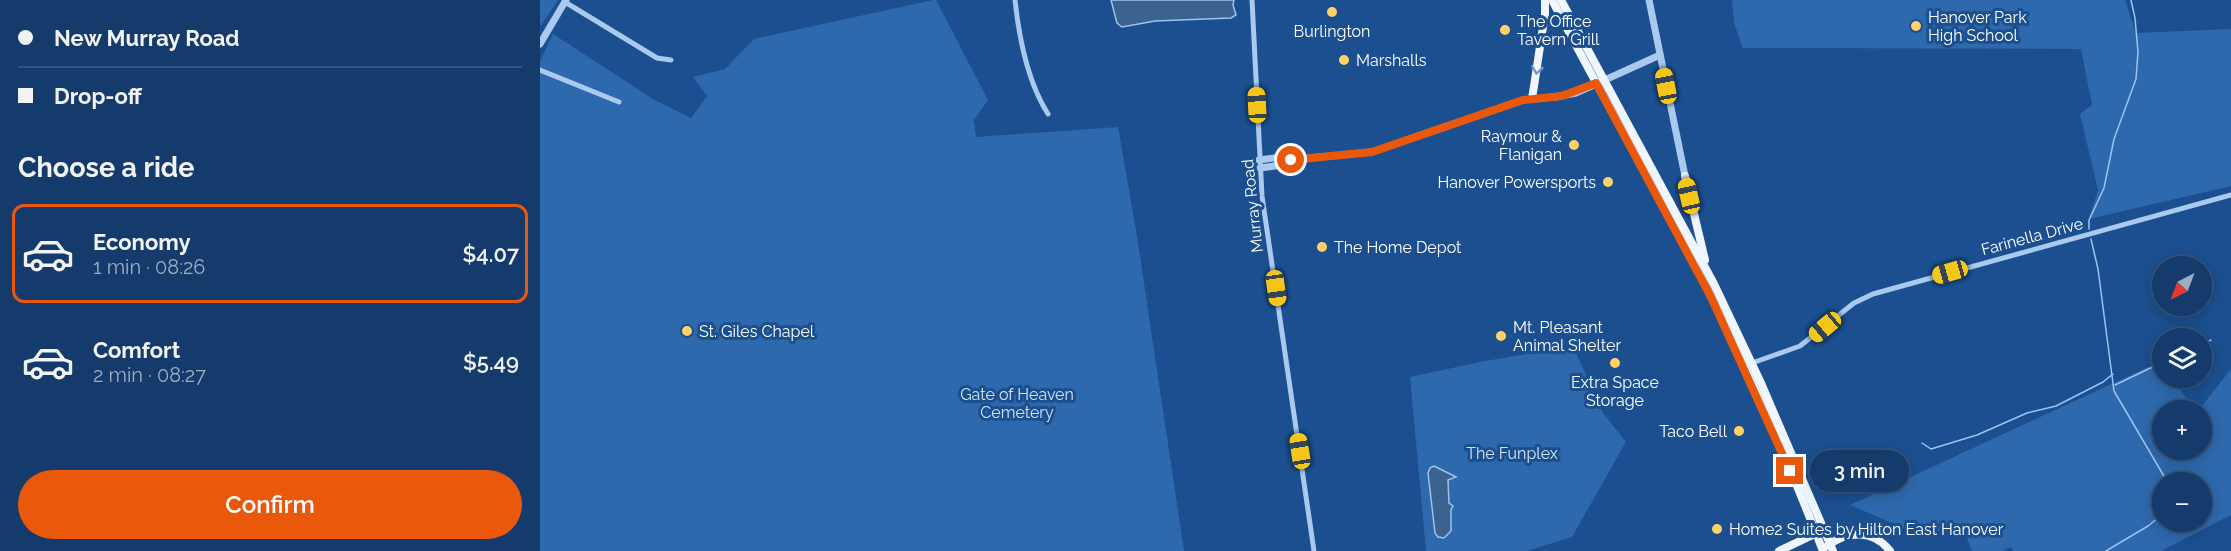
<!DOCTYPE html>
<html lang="en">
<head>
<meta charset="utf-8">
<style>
  :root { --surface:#143b6b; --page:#1d4271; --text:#f1f3f6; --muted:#9dadc1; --line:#33557e; --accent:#ea580c }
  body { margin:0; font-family:Raleway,sans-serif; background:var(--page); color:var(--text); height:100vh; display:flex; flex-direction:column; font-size:22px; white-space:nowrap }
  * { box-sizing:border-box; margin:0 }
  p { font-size:20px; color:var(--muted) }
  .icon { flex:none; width:33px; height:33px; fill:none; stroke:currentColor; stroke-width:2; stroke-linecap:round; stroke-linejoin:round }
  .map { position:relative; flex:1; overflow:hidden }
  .side { display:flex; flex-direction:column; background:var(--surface); width:540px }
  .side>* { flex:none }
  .guide { display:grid; align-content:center; height:132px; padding:0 18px; background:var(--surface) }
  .needle { width:39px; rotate:222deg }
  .fabs { position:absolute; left:1612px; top:256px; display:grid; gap:12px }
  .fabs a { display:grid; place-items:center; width:60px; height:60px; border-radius:50%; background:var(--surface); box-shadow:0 3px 15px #0003,0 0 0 2px var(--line); font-size:30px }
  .end { position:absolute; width:27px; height:27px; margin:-14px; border:8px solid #ea580c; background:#fff; box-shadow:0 0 0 3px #fff }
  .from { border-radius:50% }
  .bubble { position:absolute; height:42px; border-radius:21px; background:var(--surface); box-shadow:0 3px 15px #0003,0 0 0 2px var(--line); font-size:20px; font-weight:600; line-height:42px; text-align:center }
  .car { position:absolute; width:18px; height:36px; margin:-18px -9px; border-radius:8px; box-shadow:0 0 4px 2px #0007; background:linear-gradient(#f5c518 24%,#345 0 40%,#f5c518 0 76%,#345 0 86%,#f5c518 0) }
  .guide b { display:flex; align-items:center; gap:21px; height:57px; font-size:22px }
  .guide b+b { border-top:2px solid var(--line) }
  .guide i { width:15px; height:15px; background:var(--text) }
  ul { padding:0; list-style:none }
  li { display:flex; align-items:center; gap:18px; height:99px; margin:0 12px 9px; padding:0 6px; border:3px solid transparent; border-radius:12px }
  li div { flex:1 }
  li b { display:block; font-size:22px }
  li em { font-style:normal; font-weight:600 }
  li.selected { border-color:var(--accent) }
  li>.icon { width:54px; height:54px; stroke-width:1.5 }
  h2 { padding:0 18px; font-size:27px; line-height:72px }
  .cta { display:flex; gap:12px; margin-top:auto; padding:12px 18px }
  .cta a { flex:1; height:69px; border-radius:36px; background:var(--accent); color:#fff; font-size:24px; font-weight:600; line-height:69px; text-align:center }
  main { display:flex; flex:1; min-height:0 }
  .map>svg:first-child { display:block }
  .green { fill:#2e69ad; fill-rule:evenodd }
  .water { fill:#3c6290; stroke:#9cc4f0; stroke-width:1.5 }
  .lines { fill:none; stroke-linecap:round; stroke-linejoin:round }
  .stream { stroke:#9cc4f0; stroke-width:1.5 }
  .minor { stroke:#a9c9ee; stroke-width:5 }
  .tertiary { stroke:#a9c9ee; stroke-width:7 }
  .primary { stroke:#f0f6ff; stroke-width:8 }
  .oneway { stroke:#7b9ac1 }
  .route { stroke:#ea580c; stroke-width:8 }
  .poi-dot { fill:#ffd166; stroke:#1b4f8f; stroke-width:2 }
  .labels { text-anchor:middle; stroke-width:6; stroke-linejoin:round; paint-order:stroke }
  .poi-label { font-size:16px; fill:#fff; stroke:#1b4f8f; text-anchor:start }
  .street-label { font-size:16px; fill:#fff; stroke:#1b4f8f }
  .park-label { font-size:16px; fill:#cfe3fa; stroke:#1b4f8f }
</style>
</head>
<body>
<main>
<section class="side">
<div class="guide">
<b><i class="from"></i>New Murray Road</b>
<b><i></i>Drop-off</b>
</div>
<h2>Choose a ride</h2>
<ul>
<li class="selected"><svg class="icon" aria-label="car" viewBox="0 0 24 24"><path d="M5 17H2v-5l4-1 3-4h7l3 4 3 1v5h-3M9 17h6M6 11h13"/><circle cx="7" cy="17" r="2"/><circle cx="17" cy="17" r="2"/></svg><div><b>Economy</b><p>1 min · 08:26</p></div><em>$4.07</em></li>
<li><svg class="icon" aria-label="car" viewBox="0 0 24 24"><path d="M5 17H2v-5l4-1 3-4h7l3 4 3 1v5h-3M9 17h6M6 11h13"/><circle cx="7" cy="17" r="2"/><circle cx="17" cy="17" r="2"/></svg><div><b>Comfort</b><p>2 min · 08:27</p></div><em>$5.49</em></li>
</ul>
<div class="cta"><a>Confirm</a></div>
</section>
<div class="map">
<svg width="1691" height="551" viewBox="0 0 1691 551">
  <rect width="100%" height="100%" fill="#1b4f8f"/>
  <!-- green -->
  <g class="green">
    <polygon points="0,0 18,0 0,27"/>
    <polygon points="393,0 396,0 448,100 434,120 436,137 578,127 597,236 644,551 0,551 0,61 13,34 113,99 151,118 167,96 153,77 185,69 214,39"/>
    <polygon points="1192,0 1585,0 1596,33 1691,29 1691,186 1549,219 1558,190 1540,114 1552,105 1541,49 1203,48 1194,23"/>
    <polygon points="1033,346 1063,413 1086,442 1032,537 987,551 886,551 870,377 940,362"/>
    <path d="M1621,361L1623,365V378H1632L1655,411H1623V450H1662V411H1658L1691,369V515L1621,551H1473L1471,547L1462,551H1432L1422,526L1380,535L1310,505ZM1623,483H1662V522H1623Z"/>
  </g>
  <!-- water -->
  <g class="water">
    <polygon points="571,0 694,0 693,5 696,15 691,18 615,21 582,27 577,23"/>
    <polygon points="894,466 916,477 908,480 909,503 913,506 911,510 911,531 904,538 898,537 895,533 888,473 890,468"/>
  </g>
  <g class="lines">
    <!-- stream -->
    <g class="stream">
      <polyline points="1549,229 1549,220 1564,188 1574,139 1596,79 1598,52 1595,18 1591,0"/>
      <polyline points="1551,239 1558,269 1574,391 1628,483"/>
      <polyline points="1662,344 1671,340"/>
      <polyline points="1575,385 1623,362"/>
      <polyline points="1382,443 1391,449 1437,435 1487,413 1516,406 1563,382 1573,374"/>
      <polyline points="1566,551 1608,526 1623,514"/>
    </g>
    <!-- minor -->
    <g class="minor">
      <path d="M475,0C479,38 487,81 508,114"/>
      <polyline points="712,0 722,196 774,551"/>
      <polyline points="25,2 117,58 131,60"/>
      <polyline points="0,70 79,102"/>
      <polyline points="1212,363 1260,346 1314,303 1333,294 1691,195"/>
    </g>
    <!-- tertiary -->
    <g class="tertiary">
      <polyline points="1109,0 1145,176"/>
      <polyline points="0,44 26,0"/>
      <polyline points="719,160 741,157 748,160 832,152 983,100 1015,97 1036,93 1120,55"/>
      <polyline points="720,168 742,165 748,160"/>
    </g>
    <!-- primary -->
    <g class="primary">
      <path d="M1012,0C1055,83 1102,165 1146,248C1198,346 1243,448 1283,551"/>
      <polyline points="1021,0 1174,284 1221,383 1293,551"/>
      <polyline points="992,99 1005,14 1005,0"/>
      <polyline points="1145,176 1165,260"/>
      <path d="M1287,546C1308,530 1334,530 1350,551"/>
      <polyline points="1239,551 1279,532"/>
    </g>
  </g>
  <!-- one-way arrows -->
  <defs><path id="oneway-chevron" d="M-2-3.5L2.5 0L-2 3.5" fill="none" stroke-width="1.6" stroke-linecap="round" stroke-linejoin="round" transform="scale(1.5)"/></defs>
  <use class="oneway" href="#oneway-chevron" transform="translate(997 70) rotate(99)"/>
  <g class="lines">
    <!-- route -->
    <polyline class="route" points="751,160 832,152 983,100 1022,96 1056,83 1171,297 1250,471"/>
  </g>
  <!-- markers -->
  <g class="poi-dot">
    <circle cx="792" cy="12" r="6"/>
    <circle cx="1376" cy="26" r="6"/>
    <circle cx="965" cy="30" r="6"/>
    <circle cx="804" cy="60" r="6"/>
    <circle cx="1034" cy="145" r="6"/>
    <circle cx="1068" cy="182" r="6"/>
    <circle cx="782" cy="247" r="6"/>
    <circle cx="147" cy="331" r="6"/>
    <circle cx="961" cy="336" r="6"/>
    <circle cx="1075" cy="363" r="6"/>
    <circle cx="1199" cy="431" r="6"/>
    <circle cx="1177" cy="529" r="6"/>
  </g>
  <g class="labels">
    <!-- poi labels -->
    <g class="poi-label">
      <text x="1388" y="23">Hanover Park<tspan x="1388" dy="18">High School</tspan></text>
      <text x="977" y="27">The Office<tspan x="977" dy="18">Tavern Grill</tspan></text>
      <text x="792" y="37" text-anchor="middle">Burlington</text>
      <text x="816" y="66">Marshalls</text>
      <text x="1022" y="142" text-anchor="end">Raymour &amp;<tspan x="1022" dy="18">Flanigan</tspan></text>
      <text x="1056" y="188" text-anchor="end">Hanover Powersports</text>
      <text x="794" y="253">The Home Depot</text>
      <text x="973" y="333">Mt. Pleasant<tspan x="973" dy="18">Animal Shelter</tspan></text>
      <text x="159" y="337">St. Giles Chapel</text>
      <text x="1075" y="388" text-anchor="middle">Extra Space<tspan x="1075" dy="18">Storage</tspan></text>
      <text x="1187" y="437" text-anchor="end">Taco Bell</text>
      <text x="1189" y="535">Home2 Suites by Hilton East Hanover</text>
    </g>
    <!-- street labels -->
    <g class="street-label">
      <text transform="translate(712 206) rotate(-96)" y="6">Murray Road</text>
      <text transform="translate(1492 236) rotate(-15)" y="6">Farinella Drive</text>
    </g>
    <!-- park labels -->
    <g class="park-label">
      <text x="477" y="400">Gate of Heaven<tspan x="477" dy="18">Cemetery</tspan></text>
      <text x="972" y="459">The Funplex</text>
    </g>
  </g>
</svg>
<div class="fabs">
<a><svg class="needle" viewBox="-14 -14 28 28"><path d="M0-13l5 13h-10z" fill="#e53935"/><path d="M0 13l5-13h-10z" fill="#9dadc1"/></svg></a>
<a><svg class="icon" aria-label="layers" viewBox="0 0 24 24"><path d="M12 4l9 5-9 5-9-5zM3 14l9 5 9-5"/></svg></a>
<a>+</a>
<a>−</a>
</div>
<i class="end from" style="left:751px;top:160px"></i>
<i class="end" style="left:1250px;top:471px"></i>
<div class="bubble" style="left:1270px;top:450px;width:99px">3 min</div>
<i class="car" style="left:1126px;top:86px;rotate:349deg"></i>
<i class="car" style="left:717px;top:105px;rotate:357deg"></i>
<i class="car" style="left:1149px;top:196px;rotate:347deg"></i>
<i class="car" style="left:1410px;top:272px;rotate:254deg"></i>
<i class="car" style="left:736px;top:288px;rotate:172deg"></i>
<i class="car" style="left:1285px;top:327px;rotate:230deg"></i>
<i class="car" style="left:760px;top:451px;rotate:351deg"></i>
</div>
</main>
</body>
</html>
